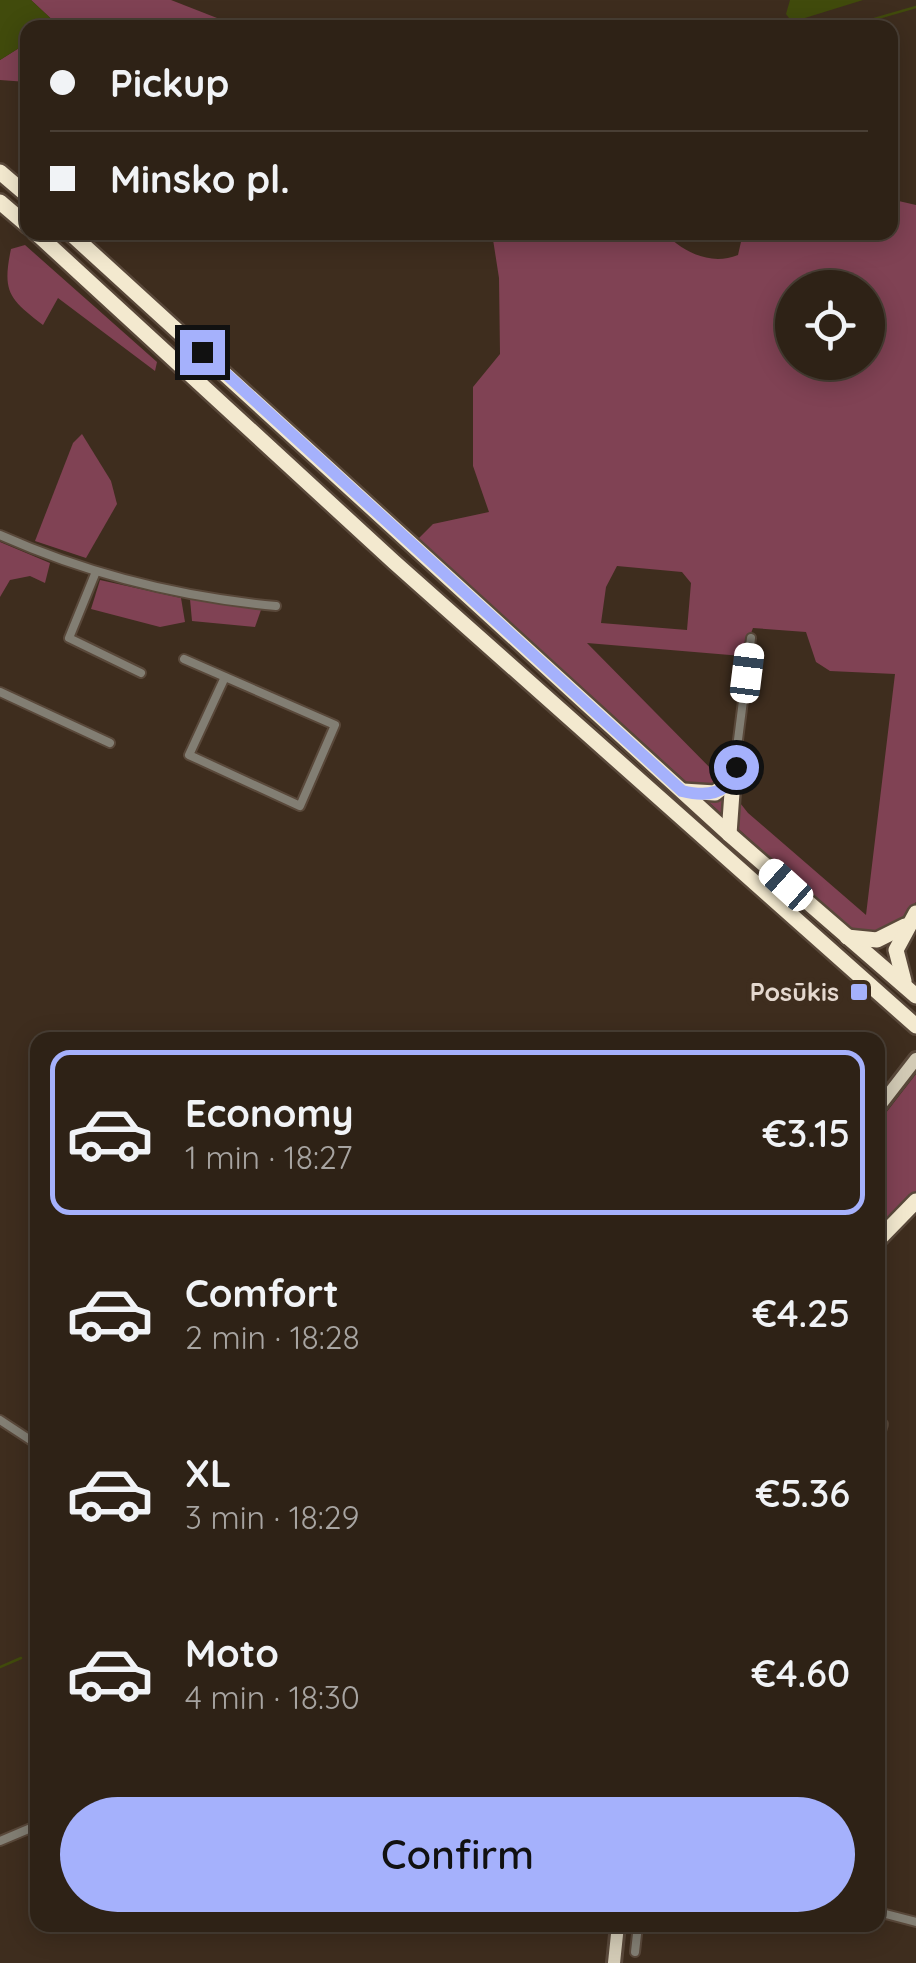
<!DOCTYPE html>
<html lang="en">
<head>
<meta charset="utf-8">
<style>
  :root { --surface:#2e2216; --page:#362a1f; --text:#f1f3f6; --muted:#a7a4a1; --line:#493f35; --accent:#a5b1fc }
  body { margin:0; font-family:Quicksand,sans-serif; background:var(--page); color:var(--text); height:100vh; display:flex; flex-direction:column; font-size:38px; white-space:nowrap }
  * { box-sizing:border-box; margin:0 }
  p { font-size:32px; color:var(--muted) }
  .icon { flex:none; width:55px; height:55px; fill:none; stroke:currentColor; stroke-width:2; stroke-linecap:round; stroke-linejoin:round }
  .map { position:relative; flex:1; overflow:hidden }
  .sheet { position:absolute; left:30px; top:1032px; width:855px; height:900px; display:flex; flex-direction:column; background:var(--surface); border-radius:20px; box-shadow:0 5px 25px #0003,0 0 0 2px var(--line) }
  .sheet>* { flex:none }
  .guide { position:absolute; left:20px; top:20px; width:878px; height:220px; border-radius:20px; box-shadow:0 5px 25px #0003,0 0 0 2px var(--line); display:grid; align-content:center; height:220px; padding:0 30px; background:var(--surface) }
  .tools { position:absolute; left:775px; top:270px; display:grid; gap:20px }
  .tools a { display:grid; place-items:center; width:110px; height:110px; border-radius:50%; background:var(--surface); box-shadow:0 5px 25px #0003,0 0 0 2px var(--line); font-size:50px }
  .end { position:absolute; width:45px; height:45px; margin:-22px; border:12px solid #a5b1fc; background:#111; box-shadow:0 0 0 5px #111 }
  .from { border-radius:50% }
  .car { position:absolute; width:30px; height:60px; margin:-30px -15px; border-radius:12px; box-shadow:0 0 8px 2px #0007; background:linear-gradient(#fff 24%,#345 0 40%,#fff 0 76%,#345 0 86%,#fff 0) }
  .guide b { display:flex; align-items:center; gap:35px; height:95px; font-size:38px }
  .guide b+b { border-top:2px solid var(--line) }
  .guide i { width:25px; height:25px; background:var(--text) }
  ul { padding:18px 0 0; list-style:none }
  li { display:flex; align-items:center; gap:30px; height:165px; margin:0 20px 15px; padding:0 10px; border:5px solid transparent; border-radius:20px }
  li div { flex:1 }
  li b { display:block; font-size:38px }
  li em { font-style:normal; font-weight:600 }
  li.active { border-color:var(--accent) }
  li>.icon { width:90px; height:90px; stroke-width:1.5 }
  .button { display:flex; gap:20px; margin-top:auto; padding:20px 30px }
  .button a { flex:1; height:115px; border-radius:60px; background:var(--accent); color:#111; font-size:40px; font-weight:600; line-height:115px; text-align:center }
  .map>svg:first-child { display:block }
  .green { fill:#804254; fill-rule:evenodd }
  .water { fill:#414b0c }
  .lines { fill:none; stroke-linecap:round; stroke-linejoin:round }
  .stream { stroke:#414b0c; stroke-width:2.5 }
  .street-casing { stroke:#59483a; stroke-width:12 }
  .primary-casing { stroke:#59483a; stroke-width:18 }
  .highway-casing { stroke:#59483a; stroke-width:20 }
  .street { stroke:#827e73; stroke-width:8 }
  .primary { stroke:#d2cab5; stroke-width:12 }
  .highway { stroke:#f3e9cf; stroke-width:15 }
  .route { stroke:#a5b1fc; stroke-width:12 }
  .poi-dot { fill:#a5b1fc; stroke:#3e2d1e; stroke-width:4 }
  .labels { text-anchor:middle; stroke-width:10; stroke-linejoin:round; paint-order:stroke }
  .poi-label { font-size:25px; font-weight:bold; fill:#e4d8cf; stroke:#3e2d1e; text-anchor:end }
</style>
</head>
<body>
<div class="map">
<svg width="916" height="1963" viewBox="0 0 916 1963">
  <rect width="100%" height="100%" fill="#3e2d1e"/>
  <!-- green -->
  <g class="green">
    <polygon points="31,0 171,0 240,27 60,27"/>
    <polygon points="27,43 27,82 0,80 0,60"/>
    <path d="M890,199L916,205V902C896,926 881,943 849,929L418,539L433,524L489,512L473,466V387L500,354L499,278L492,233H664C684,252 710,266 738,255L743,233L890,232ZM792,288H868V362H792ZM617,566L682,572L691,583L687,630L601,623L606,587ZM753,628L806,632L816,662L830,671L895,674L866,915L748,813L721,779L587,643L742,656Z"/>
    <path d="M25,245L157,362L155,371L58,298L43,325C9,299 2,292 11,249Z"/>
    <polygon points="82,434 111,481 117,504 86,558 35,541 73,443"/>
    <polygon points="0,542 50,563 45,583 30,576 10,580 0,597"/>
    <polygon points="100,580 181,598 185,622 160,627 91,609"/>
    <polygon points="190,599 261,610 255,627 192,621"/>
    <polygon points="916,1074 916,1191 878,1231 878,1123"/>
  </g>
  <!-- water -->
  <g class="water">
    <polygon points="0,0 31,0 60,27 28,28 27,43 0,60"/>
    <polygon points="790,0 863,0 792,22 786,14"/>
  </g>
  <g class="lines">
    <!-- stream -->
    <g class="stream">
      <polyline points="843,28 916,7"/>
      <polyline points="0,1667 21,1658"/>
    </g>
    <defs>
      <g id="street">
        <path d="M0,535C90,575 179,597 276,606"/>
        <polyline points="95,574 69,638 141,673"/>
        <polyline points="184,659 335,725 300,806 189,755 225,677"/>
        <polyline points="0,692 110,743"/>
        <polyline points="733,779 751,638"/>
        <polyline points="0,1420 38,1445"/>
        <polyline points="878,1441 883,1424"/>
        <polyline points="0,1841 38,1825"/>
        <polyline points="878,1912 916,1922"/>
        <polyline points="635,1952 638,1925"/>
      </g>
      <g id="primary">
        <polyline points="878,1108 916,1059"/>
        <polyline points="614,1963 618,1925"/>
      </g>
      <g id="highway">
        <polyline points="0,172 28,196"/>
        <polyline points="0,202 28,226"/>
        <polyline points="35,232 394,562 916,1026"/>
        <polyline points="69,232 729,834 916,996"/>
        <polyline points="683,791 715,793 733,779"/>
        <polyline points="729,834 733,779"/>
        <polyline points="847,937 877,940 905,926"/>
        <polyline points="904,981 896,950 916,913"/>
        <polyline points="878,1240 916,1201"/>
      </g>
    </defs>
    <!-- street casing -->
    <use href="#street" class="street-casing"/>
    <!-- primary casing -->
    <use href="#primary" class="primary-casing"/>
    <!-- highway casing -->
    <use href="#highway" class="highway-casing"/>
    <!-- street -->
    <use href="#street" class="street"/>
    <!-- primary -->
    <use href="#primary" class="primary"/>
    <!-- highway -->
    <use href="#highway" class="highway"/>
  </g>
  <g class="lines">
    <!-- route -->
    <path class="route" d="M202,352L682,791C707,797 729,795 736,767"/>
  </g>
  <!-- markers -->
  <rect class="poi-dot" x="849" y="982" width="20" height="20" rx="5"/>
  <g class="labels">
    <!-- poi labels -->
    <g class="poi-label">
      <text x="839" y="1001">Posūkis</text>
    </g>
  </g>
</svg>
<div class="tools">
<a><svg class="icon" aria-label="locate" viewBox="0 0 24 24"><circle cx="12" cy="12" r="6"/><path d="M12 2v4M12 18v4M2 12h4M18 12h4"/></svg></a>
</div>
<i class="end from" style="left:736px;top:767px"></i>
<i class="end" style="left:202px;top:352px"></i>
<i class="car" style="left:747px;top:673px;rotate:7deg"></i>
<i class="car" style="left:786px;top:885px;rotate:312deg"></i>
<div class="guide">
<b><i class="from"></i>Pickup</b>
<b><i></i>Minsko pl.</b>
</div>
<section class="sheet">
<ul>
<li class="active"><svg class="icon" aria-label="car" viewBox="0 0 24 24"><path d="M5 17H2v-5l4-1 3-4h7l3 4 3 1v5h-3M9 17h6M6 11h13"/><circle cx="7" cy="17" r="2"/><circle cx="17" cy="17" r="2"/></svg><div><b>Economy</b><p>1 min · 18:27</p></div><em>€3.15</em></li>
<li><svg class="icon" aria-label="car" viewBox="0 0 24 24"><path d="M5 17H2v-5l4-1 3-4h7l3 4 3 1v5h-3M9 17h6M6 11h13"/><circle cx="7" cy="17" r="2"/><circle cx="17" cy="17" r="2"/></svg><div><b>Comfort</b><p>2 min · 18:28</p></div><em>€4.25</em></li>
<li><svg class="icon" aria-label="car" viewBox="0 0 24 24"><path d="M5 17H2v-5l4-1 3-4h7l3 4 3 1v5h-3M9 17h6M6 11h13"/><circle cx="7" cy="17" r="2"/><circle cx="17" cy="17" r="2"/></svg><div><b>XL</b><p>3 min · 18:29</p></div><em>€5.36</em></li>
<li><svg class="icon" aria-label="car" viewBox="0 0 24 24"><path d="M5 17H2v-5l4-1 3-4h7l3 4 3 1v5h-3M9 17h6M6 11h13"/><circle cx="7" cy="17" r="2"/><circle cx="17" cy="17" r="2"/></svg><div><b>Moto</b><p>4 min · 18:30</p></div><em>€4.60</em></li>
</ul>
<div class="button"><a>Confirm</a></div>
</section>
</div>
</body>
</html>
